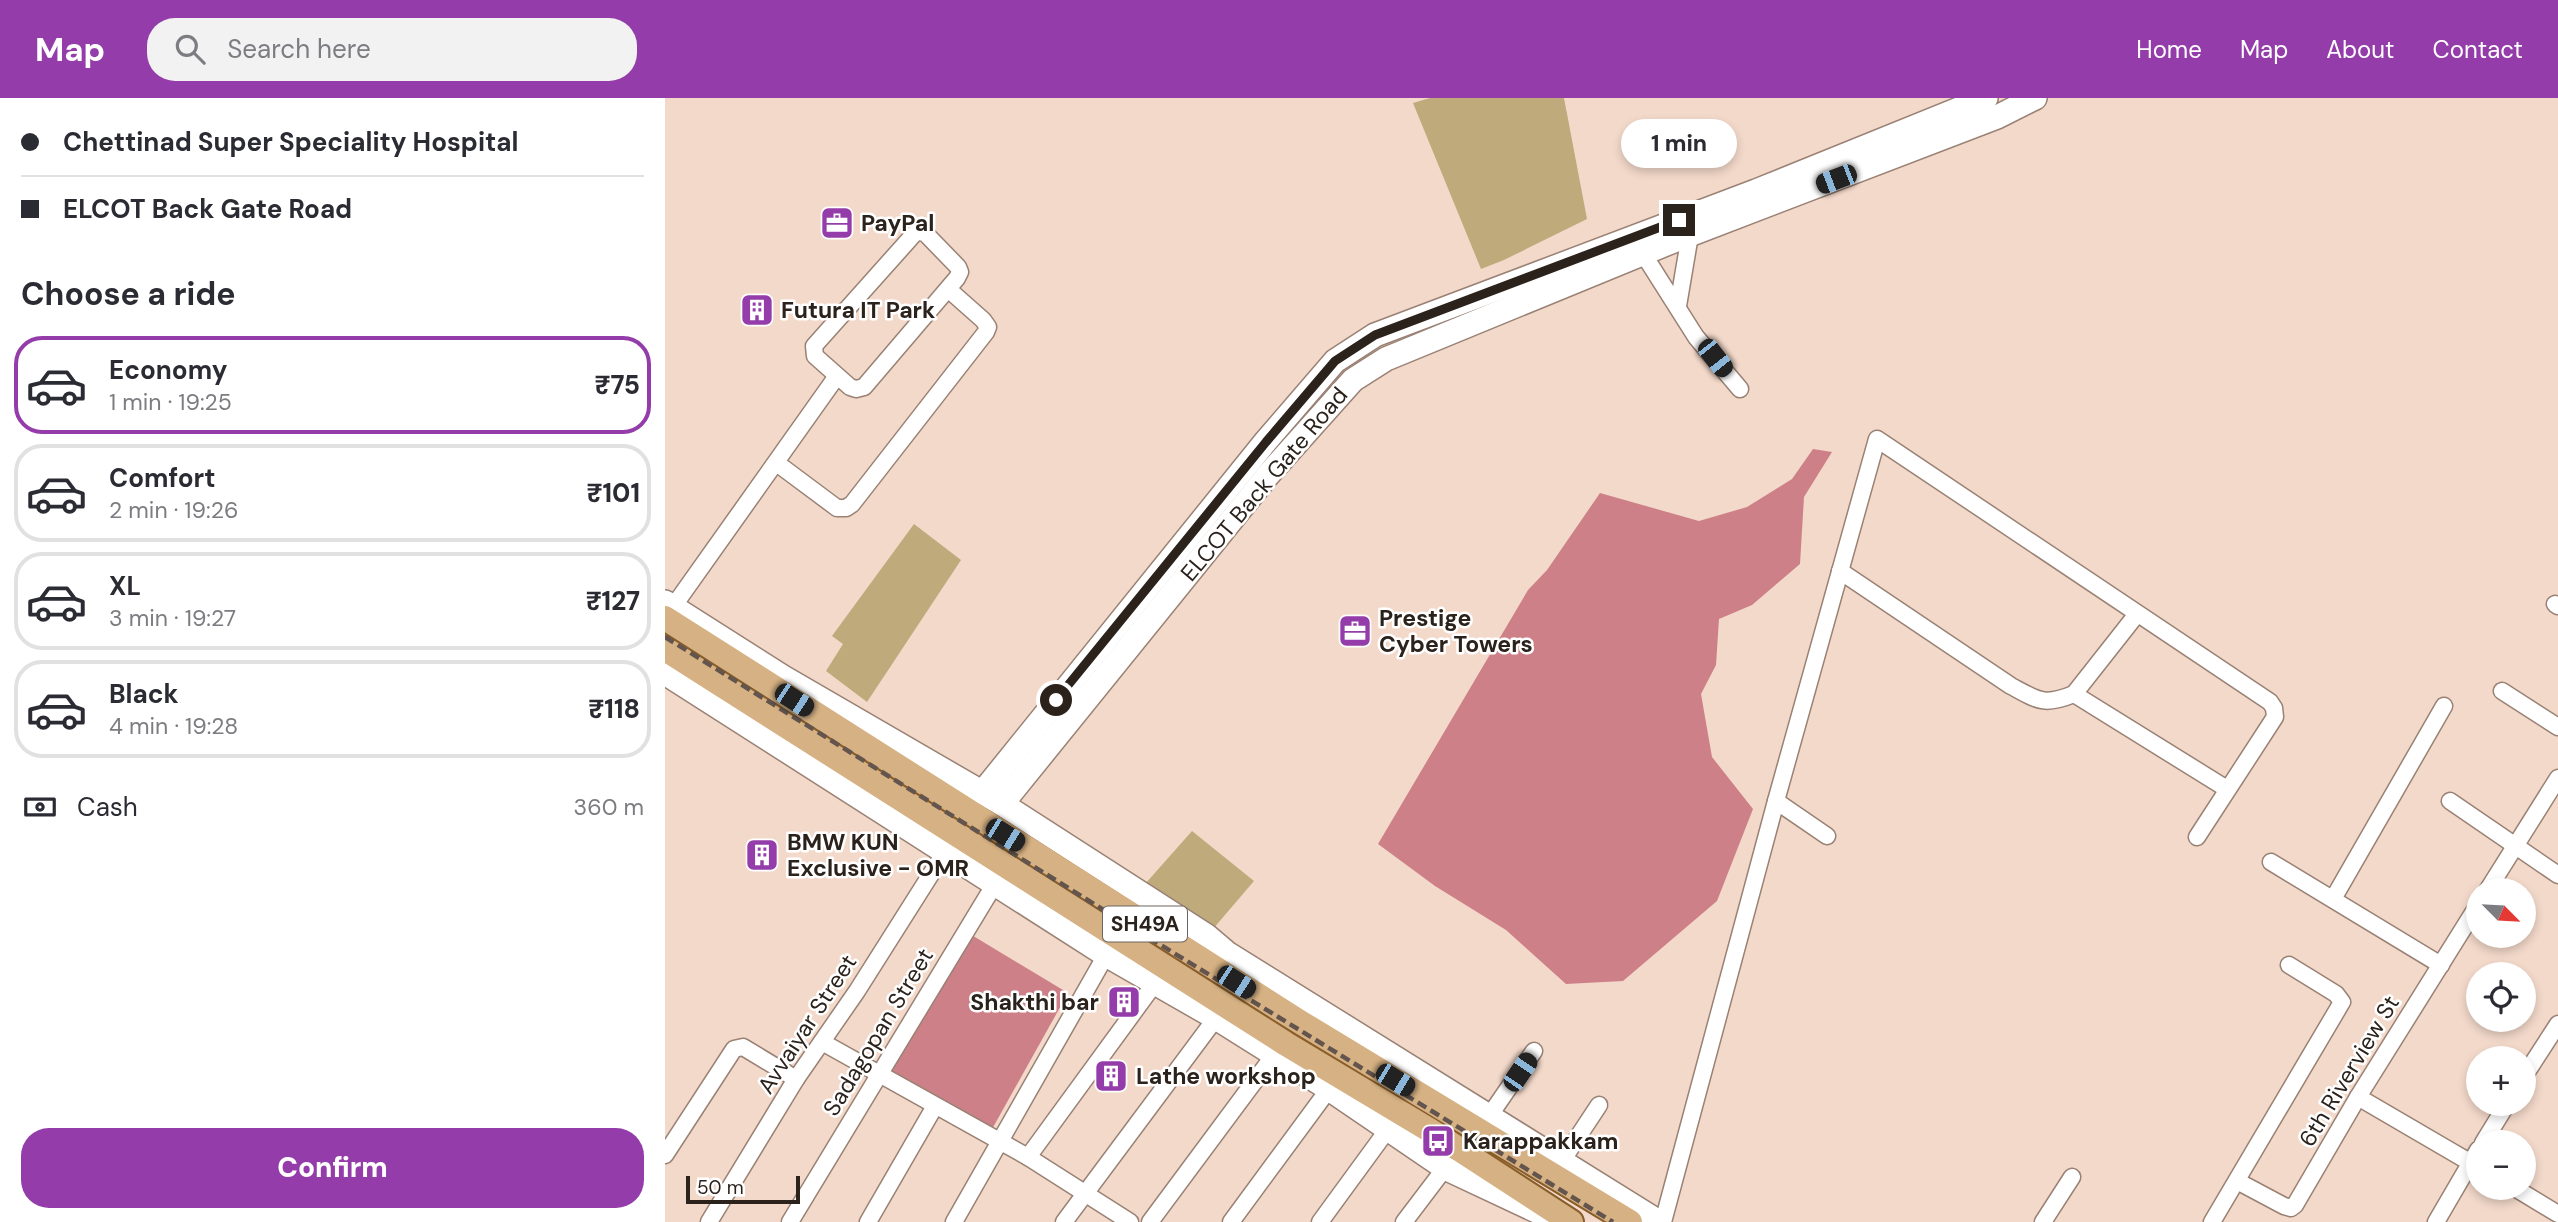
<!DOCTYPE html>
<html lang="en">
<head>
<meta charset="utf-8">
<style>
  :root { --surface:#fff; --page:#f2f2f3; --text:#2b2b33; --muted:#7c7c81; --line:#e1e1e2; --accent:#943daa }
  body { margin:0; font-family:"DM Sans",sans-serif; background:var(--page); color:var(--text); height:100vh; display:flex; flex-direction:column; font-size:26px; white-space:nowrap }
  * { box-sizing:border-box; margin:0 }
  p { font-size:23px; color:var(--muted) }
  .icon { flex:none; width:38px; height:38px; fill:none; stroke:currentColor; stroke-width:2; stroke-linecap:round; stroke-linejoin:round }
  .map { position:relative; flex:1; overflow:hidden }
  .drawer { display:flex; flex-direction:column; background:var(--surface); width:665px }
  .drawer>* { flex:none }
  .banner { display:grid; align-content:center; height:154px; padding:0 21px; background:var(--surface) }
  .needle { width:46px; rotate:114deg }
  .buttons { position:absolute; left:1801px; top:780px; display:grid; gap:14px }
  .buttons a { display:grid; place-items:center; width:70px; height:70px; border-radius:50%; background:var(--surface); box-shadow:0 4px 10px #0003; font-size:35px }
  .scale { position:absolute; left:21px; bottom:18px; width:114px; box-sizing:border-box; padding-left:7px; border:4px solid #2b221c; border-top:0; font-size:19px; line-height:24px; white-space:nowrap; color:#2b221c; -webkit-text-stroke:5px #fff; paint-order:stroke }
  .end { position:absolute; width:32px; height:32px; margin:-16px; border:9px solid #2b221c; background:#fff; box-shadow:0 0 0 4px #fff }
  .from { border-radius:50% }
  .bubble { position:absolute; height:49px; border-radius:24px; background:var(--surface); box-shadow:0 4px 10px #0003; font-size:23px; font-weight:800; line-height:49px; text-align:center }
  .car { position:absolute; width:21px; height:42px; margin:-21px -10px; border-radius:9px; box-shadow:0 0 5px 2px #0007; background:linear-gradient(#222 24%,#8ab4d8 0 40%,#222 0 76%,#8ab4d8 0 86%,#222 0) }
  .banner b { display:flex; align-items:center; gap:24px; height:66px; font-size:26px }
  .banner b+b { border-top:2px solid var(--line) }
  .banner i { width:18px; height:18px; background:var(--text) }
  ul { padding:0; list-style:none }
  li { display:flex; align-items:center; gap:21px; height:98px; margin:0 14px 10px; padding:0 7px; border:4px solid var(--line); border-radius:28px }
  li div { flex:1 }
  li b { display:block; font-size:26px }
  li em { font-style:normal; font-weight:800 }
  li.selected { border-color:var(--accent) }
  li>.icon { width:63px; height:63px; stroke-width:1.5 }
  h2 { padding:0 21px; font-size:32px; line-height:84px }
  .pay { display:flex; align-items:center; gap:18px; height:77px; padding:0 21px; font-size:26px }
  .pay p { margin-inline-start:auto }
  .cta { display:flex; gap:14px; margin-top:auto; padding:14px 21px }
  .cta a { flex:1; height:80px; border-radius:28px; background:var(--accent); color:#fff; font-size:28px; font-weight:800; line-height:80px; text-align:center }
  header { display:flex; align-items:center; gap:42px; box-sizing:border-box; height:98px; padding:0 35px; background:var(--accent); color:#fff }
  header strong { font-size:33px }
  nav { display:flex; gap:38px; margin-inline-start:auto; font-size:24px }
  .search { width:490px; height:63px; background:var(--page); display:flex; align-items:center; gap:18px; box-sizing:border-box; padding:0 24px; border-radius:28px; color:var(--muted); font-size:26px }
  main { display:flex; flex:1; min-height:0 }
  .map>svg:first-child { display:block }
  .green { fill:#beaa7b }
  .water { fill:#cd8087 }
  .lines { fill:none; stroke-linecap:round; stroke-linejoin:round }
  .street-casing { stroke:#998174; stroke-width:19 }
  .secondary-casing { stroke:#998174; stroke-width:26 }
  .primary-casing { stroke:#885d29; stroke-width:28 }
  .street { stroke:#fff; stroke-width:16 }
  .secondary { stroke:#fff; stroke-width:23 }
  .primary { stroke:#d6b183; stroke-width:24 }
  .rail { stroke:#63554d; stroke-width:4.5; stroke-dasharray:10 5; stroke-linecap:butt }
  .route { stroke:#2b221c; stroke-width:9 }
  .labels { text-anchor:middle; stroke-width:5; stroke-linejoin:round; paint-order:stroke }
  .shield { fill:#fff; stroke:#6b6460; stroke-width:2 }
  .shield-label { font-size:21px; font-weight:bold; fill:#2b221c }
  .poi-label { font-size:23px; font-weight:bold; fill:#2b221c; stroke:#fff; text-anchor:start }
  .street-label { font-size:23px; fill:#2b221c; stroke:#fff }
</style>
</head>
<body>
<header>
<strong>Map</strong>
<div class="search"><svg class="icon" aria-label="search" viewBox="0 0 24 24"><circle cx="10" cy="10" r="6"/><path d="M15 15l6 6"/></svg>Search here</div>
<nav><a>Home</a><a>Map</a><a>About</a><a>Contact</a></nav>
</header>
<main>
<section class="drawer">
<div class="banner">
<b><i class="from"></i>Chettinad Super Speciality Hospital</b>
<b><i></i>ELCOT Back Gate Road</b>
</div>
<h2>Choose a ride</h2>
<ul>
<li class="selected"><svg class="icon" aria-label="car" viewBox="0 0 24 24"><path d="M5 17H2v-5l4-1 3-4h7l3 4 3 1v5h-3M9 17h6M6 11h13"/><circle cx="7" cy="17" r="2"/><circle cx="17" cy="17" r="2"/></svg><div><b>Economy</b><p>1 min · 19:25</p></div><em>₹75</em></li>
<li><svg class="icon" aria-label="car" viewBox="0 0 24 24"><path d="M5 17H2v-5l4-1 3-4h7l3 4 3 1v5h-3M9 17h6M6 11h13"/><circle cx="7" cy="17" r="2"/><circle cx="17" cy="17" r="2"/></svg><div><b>Comfort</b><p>2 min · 19:26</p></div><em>₹101</em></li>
<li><svg class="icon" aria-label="car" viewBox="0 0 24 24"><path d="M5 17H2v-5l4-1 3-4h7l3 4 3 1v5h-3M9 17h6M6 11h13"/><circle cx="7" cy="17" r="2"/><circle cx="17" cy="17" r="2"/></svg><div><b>XL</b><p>3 min · 19:27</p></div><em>₹127</em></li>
<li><svg class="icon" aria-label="car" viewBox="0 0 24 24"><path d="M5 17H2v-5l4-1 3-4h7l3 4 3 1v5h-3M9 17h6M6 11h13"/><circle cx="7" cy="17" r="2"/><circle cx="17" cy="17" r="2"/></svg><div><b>Black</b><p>4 min · 19:28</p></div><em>₹118</em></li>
</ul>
<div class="pay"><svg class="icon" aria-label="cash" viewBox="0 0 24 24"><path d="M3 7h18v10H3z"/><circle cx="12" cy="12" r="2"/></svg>Cash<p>360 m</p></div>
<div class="cta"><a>Confirm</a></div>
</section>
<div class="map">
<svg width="1893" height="1124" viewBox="0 0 1893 1124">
  <rect width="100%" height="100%" fill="#f3d9ca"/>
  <!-- green -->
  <g class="green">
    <polygon points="765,0 899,0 922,121 839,162 816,171 748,5"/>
    <polygon points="249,426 296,462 202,604 161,573 178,546 167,538"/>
    <polygon points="527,733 589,783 542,838 473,794"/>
  </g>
  <!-- water -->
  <g class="water">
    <polygon points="1148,351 1167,354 1139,399 1135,466 1087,507 1054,521 1051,567 1036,596 1047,659 1088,711 1052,803 958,883 901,886 841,832 770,788 713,746 863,492 882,472 935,395 1034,423 1082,409 1127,381"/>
    <polygon points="305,836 403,895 326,1033 222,972"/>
  </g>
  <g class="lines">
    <defs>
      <g id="street">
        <polygon points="254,134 260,135 293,169 295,174 292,180 199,289 191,291 185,289 150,258 149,248 250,135"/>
        <polyline points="979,157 1031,239 1075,291"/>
        <polyline points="1013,208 1025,137"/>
        <polyline points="117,369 172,410 181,410 187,406 321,234 323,229 318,222 283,191"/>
        <path d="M1175,473L1346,588C1374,603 1379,608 1409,596L1562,691"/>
        <polyline points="1890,506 1893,508"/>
        <polyline points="8,509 172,278"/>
        <polyline points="1837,593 1893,629"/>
        <polyline points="1409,596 1472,516"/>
        <polyline points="1111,703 1162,738"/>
        <polyline points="1785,703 1893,777"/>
        <polyline points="1606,764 1776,867"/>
        <polyline points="1822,793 1893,680"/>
        <polyline points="1668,801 1779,608"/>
        <polyline points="157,944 363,1059 465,1124"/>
        <polyline points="1858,980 1893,926"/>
        <polyline points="1693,999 1813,1069"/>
        <polyline points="825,1017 869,953"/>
        <polyline points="1818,1045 1842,1006"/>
        <polyline points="0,1057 69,951 78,949 131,981"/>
        <polyline points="363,1059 490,885"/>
        <polyline points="897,1063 934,1007"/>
        <polyline points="1572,1083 1619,1108 1626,1110 1630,1107 1693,999 1813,807"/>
        <polyline points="1850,1090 1893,1116"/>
        <polyline points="44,1124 131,981 192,893 280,754"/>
        <polyline points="125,1124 334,779"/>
        <polyline points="203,1124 270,1008"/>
        <polyline points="289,1124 441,857"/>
        <polyline points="399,1124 551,920"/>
        <polyline points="485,1124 615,949"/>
        <polyline points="566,1124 664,991"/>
        <polyline points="655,1124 723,1031"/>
        <polyline points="739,1124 780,1070"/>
        <polyline points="998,1124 1111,703 1212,341 1605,604 1609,610 1610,619 1532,739"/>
        <polyline points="1378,1124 1407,1079"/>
        <polyline points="1547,1124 1677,904 1671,896 1624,867"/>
        <polyline points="1771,1124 1813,1052"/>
      </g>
      <g id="secondary">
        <polyline points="0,504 118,579 337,706 542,838 562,855 994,1124"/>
        <polyline points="0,575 441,857 551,920 664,991 780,1070 882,1118"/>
        <polyline points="317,695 601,343 670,263 710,237 1091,93 1321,0"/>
        <polyline points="337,706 603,377 688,282 721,261 1011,142 1332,19 1370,0"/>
      </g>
      <g id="primary">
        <polyline points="0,520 635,924 965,1124"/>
        <polyline points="0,551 621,946 766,1033 906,1124"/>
      </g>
    </defs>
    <!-- street casing -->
    <use href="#street" class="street-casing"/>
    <!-- secondary casing -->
    <use href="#secondary" class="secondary-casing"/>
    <!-- primary casing -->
    <use href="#primary" class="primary-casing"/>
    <!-- street -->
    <use href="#street" class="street"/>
    <!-- secondary -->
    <use href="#secondary" class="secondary"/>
    <!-- primary -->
    <use href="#primary" class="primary"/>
    <!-- rail -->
    <polyline class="rail" points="0,539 450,819 948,1124"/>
  </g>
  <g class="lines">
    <!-- route -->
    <polyline class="route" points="391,602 601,344 670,263 710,237 1014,122"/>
  </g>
  <!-- icons -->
  <defs>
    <symbol id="office-square" viewBox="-11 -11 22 22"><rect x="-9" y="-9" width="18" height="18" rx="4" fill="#943daa" stroke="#fff"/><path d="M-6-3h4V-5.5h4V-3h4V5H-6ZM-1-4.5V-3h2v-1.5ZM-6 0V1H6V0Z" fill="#fff"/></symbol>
    <symbol id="building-square" viewBox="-11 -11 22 22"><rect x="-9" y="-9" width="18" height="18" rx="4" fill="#943daa" stroke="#fff"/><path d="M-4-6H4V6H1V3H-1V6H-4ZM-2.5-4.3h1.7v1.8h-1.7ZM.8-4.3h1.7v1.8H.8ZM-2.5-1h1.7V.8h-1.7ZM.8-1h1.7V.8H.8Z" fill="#fff"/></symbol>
    <symbol id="bus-square" viewBox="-11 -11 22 22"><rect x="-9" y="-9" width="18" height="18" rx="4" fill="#943daa" stroke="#fff"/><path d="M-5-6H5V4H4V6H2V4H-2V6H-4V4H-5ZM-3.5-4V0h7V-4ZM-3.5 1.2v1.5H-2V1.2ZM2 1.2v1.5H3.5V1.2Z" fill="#fff"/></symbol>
  </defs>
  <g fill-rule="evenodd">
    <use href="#office-square" x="153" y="106" width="38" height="38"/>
    <use href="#building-square" x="73" y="193" width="38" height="38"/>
    <use href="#office-square" x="671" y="514" width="38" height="38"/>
    <use href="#building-square" x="78" y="738" width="38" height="38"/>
    <use href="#building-square" x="440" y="885" width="38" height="38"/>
    <use href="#building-square" x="427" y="959" width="38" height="38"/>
    <use href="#bus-square" x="754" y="1024" width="38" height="38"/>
  </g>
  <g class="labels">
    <!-- shield labels -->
    <rect class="shield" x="438" y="808.5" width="84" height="35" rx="5"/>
    <g class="shield-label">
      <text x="480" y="833">SH49A</text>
    </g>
    <!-- poi labels -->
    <g class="poi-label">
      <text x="196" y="133">PayPal</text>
      <text x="116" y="220">Futura IT Park</text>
      <text x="714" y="528">Prestige<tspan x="714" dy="26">Cyber Towers</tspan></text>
      <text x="122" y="752">BMW KUN<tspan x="122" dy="26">Exclusive - OMR</tspan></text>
      <text x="434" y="912" text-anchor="end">Shakthi bar</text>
      <text x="471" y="986">Lathe workshop</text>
      <text x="798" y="1051">Karappakkam</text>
    </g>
    <!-- street labels -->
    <g class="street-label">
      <text transform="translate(599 386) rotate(-50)" y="8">ELCOT Back Gate Road</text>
      <text transform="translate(142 926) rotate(-57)" y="8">Avvaiyar Street</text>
      <text transform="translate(213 934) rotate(-59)" y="8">Sadagopan Street</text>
      <text transform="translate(1684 973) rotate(-59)" y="8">6th Riverview St</text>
    </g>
  </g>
</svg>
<div class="buttons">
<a><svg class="needle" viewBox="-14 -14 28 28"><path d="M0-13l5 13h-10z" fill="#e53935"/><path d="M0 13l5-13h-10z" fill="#7c7c81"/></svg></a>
<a><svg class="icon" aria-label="locate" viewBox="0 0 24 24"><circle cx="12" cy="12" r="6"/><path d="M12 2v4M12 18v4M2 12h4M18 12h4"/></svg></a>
<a>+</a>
<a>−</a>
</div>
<div class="scale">50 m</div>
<i class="end from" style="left:391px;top:602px"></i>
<i class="end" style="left:1014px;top:122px"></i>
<div class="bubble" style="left:956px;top:21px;width:116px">1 min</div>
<i class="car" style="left:1171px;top:81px;rotate:249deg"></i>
<i class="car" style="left:1050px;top:260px;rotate:142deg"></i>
<i class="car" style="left:129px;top:602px;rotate:123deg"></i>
<i class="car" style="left:340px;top:737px;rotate:122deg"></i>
<i class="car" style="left:571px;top:884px;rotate:123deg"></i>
<i class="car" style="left:855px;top:974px;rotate:34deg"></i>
<i class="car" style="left:730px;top:982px;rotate:121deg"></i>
</div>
</main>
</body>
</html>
